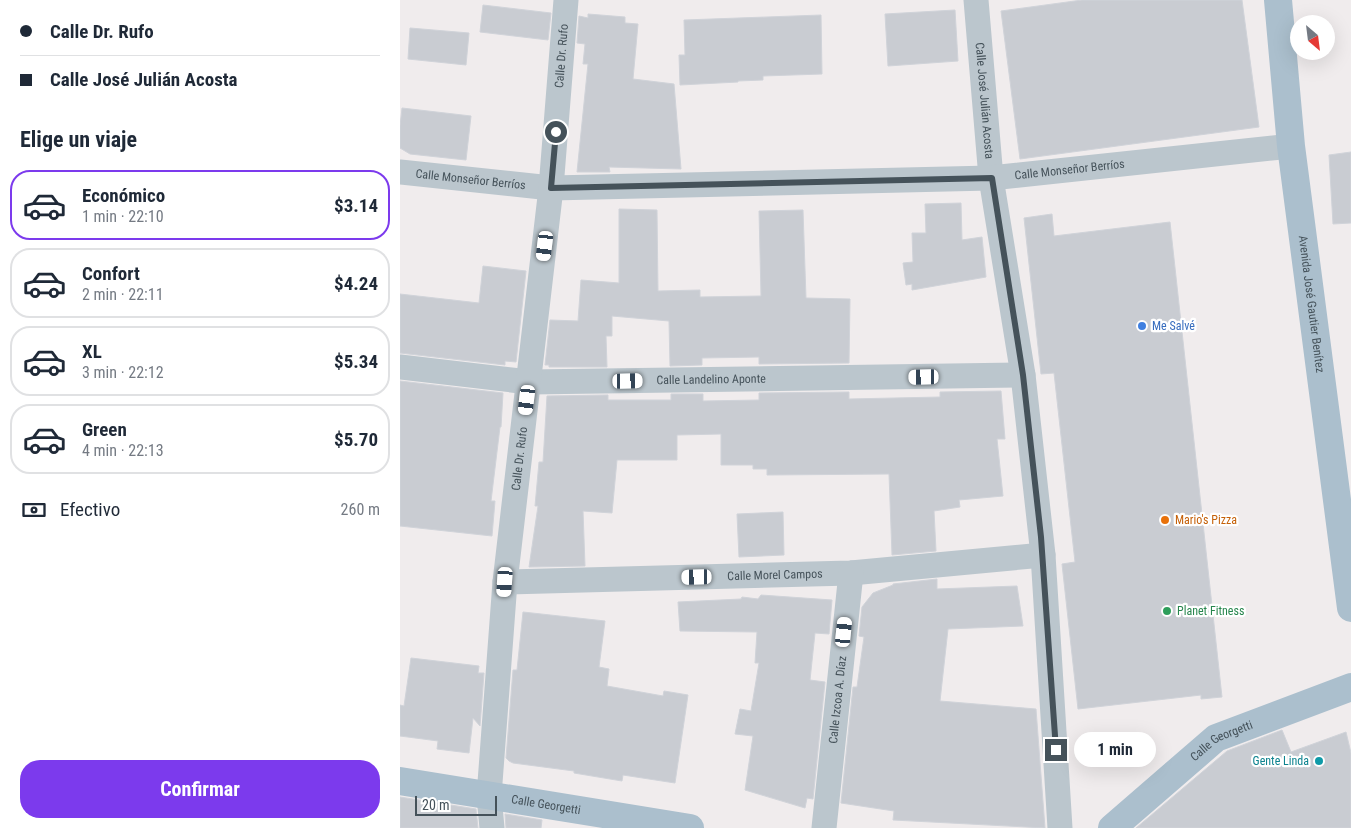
<!DOCTYPE html>
<html lang="es">
<head>
<meta charset="utf-8">
<style>
  :root { --surface:#fff; --page:#f6f6f7; --text:#1f2937; --muted:#747a83; --line:#e0e1e3; --accent:#7c3aed }
  body { margin:0; font-family:"Roboto Condensed",sans-serif; background:var(--page); color:var(--text); height:100vh; display:flex; flex-direction:column; font-size:19px; white-space:nowrap }
  * { box-sizing:border-box; margin:0 }
  p { font-size:16px; color:var(--muted) }
  .icon { flex:none; width:28px; height:28px; fill:none; stroke:currentColor; stroke-width:2; stroke-linecap:round; stroke-linejoin:round }
  .map { position:relative; flex:1; overflow:hidden }
  .panel { display:flex; flex-direction:column; background:var(--surface); width:400px }
  .panel>* { flex:none }
  .banner { display:grid; align-content:center; height:110px; padding:0 20px; background:var(--surface) }
  .needle { width:32px; rotate:152deg }
  .tools { position:absolute; left:890px; top:15px; display:grid; gap:10px }
  .tools a { display:grid; place-items:center; width:45px; height:45px; border-radius:50%; background:var(--surface); box-shadow:0 5px 20px #0002; font-size:25px }
  .scale { position:absolute; left:15px; bottom:12px; width:82px; box-sizing:border-box; padding-left:5px; border:2px solid #45525a; border-top:0; font-size:14px; line-height:18px; white-space:nowrap; color:#45525a; -webkit-text-stroke:4px #fff; paint-order:stroke }
  .end { position:absolute; width:22px; height:22px; margin:-11px; border:6px solid #45525a; background:#fff; box-shadow:0 0 0 2px #fff }
  .from { border-radius:50% }
  .bubble { position:absolute; height:35px; border-radius:18px; background:var(--surface); box-shadow:0 5px 20px #0002; font-size:16px; font-weight:700; line-height:35px; text-align:center }
  .car { position:absolute; width:15px; height:30px; margin:-15px -8px; border-radius:6px; box-shadow:0 0 4px 1px #0007; background:linear-gradient(#fff 24%,#345 0 40%,#fff 0 76%,#345 0 86%,#fff 0) }
  .banner b { display:flex; align-items:center; gap:18px; height:48px; font-size:19px }
  .banner b+b { border-top:1px solid var(--line) }
  .banner i { width:12px; height:12px; background:var(--text) }
  ul { padding:0; list-style:none }
  li { display:flex; align-items:center; gap:15px; height:70px; margin:0 10px 8px; padding:0 10px; border:2px solid var(--line); border-radius:20px }
  li div { flex:1 }
  li b { display:block; font-size:19px }
  li em { font-style:normal; font-weight:700 }
  li.selected { border-color:var(--accent) }
  li>.icon { width:45px; height:45px; stroke-width:1.5 }
  h2 { padding:0 20px; font-size:22px; line-height:60px }
  .pay { display:flex; align-items:center; gap:12px; height:55px; padding:0 20px; font-size:19px }
  .pay p { margin-inline-start:auto }
  .primary-button { display:flex; gap:10px; margin-top:auto; padding:10px 20px }
  .primary-button a { flex:1; height:58px; border-radius:20px; background:var(--accent); color:#fff; font-size:20px; font-weight:700; line-height:58px; text-align:center }
  main { display:flex; flex:1; min-height:0 }
  .map>svg:first-child { display:block }
  .building { fill:#c9ccd2; stroke:#d0d3d9 }
  .lines { fill:none; stroke-linecap:round; stroke-linejoin:round }
  .street { stroke:#bbc6cd; stroke-width:25 }
  .primary { stroke:#abbfcd; stroke-width:28 }
  .route { stroke:#45525a; stroke-width:6 }
  .shop-dot { fill:#3f7fe0; stroke:#fff; stroke-width:2 }
  .food-dot { fill:#e8710a; stroke:#fff; stroke-width:2 }
  .leisure-dot { fill:#2e9e5b; stroke:#fff; stroke-width:2 }
  .culture-dot { fill:#0f9aa8; stroke:#fff; stroke-width:2 }
  .labels { text-anchor:middle; stroke-width:4.5; stroke-linejoin:round; paint-order:stroke }
  .street-label { font-size:12px; fill:#45525a; stroke:#fff }
  .shop-label { font-size:12px; fill:#366cbe; stroke:#fff; text-anchor:start }
  .food-label { font-size:12px; fill:#c56008; stroke:#fff; text-anchor:start }
  .leisure-label { font-size:12px; fill:#27864d; stroke:#fff; text-anchor:start }
  .culture-label { font-size:12px; fill:#0d838f; stroke:#fff; text-anchor:end }
</style>
</head>
<body>
<main>
<section class="panel">
<div class="banner">
<b><i class="from"></i>Calle Dr. Rufo</b>
<b><i></i>Calle José Julián Acosta</b>
</div>
<h2>Elige un viaje</h2>
<ul>
<li class="selected"><svg class="icon" aria-label="car" viewBox="0 0 24 24"><path d="M5 17H2v-5l4-1 3-4h7l3 4 3 1v5h-3M9 17h6M6 11h13"/><circle cx="7" cy="17" r="2"/><circle cx="17" cy="17" r="2"/></svg><div><b>Económico</b><p>1 min · 22:10</p></div><em>$3.14</em></li>
<li><svg class="icon" aria-label="car" viewBox="0 0 24 24"><path d="M5 17H2v-5l4-1 3-4h7l3 4 3 1v5h-3M9 17h6M6 11h13"/><circle cx="7" cy="17" r="2"/><circle cx="17" cy="17" r="2"/></svg><div><b>Confort</b><p>2 min · 22:11</p></div><em>$4.24</em></li>
<li><svg class="icon" aria-label="car" viewBox="0 0 24 24"><path d="M5 17H2v-5l4-1 3-4h7l3 4 3 1v5h-3M9 17h6M6 11h13"/><circle cx="7" cy="17" r="2"/><circle cx="17" cy="17" r="2"/></svg><div><b>XL</b><p>3 min · 22:12</p></div><em>$5.34</em></li>
<li><svg class="icon" aria-label="car" viewBox="0 0 24 24"><path d="M5 17H2v-5l4-1 3-4h7l3 4 3 1v5h-3M9 17h6M6 11h13"/><circle cx="7" cy="17" r="2"/><circle cx="17" cy="17" r="2"/></svg><div><b>Green</b><p>4 min · 22:13</p></div><em>$5.70</em></li>
</ul>
<div class="pay"><svg class="icon" aria-label="cash" viewBox="0 0 24 24"><path d="M3 7h18v10H3z"/><circle cx="12" cy="12" r="2"/></svg>Efectivo<p>260 m</p></div>
<div class="primary-button"><a>Confirmar</a></div>
</section>
<div class="map">
<svg width="951" height="828" viewBox="0 0 951 828">
  <rect width="100%" height="100%" fill="#f0eced"/>
  <!-- building -->
  <g class="building">
    <polygon points="682,0 842,0 859,127 620,159 601,11"/>
    <polygon points="83,5 151,13 148,40 80,32"/>
    <polygon points="555,10 558,61 488,66 485,14"/>
    <polygon points="188,14 225,17 225,23 238,24 233,79 274,84 281,169 209,167 210,172 177,172 188,64 183,64 185,44 177,43 179,16 188,18"/>
    <polygon points="421,15 422,74 363,76 363,80 338,81 338,82 280,85 279,55 285,55 284,20"/>
    <polygon points="10,28 69,33 66,65 8,59"/>
    <polygon points="2,108 71,116 66,160 10,154 0,148 0,126"/>
    <polygon points="951,152 951,223 933,224 929,155"/>
    <polygon points="561,203 562,240 582,237 586,277 512,290 512,284 506,285 503,263 513,262 512,233 526,233 525,204"/>
    <polygon points="219,209 257,210 258,291 300,290 300,297 361,296 359,211 403,210 406,298 450,299 449,363 359,364 359,357 302,358 302,365 270,366 269,321 212,316 212,336 206,336 207,367 149,367 149,365 145,365 150,320 178,321 181,280 219,283"/>
    <polygon points="652,214 654,236 770,222 822,697 801,699 801,695 678,709 662,564 675,562 654,373 641,374 624,218"/>
    <polygon points="83,266 126,271 116,362 105,361 105,365 0,353 0,294 79,303"/>
    <polygon points="0,381 103,393 101,427 100,427 91,501 95,501 92,536 0,526"/>
    <polygon points="601,391 605,439 597,439 603,496 559,500 560,507 534,511 536,551 492,555 489,474 367,475 367,469 353,469 353,465 321,465 321,434 277,435 277,460 217,460 212,513 183,511 185,566 129,567 138,506 135,506 139,462 143,462 147,396 208,395 208,400 271,400 271,394 303,394 303,401 359,400 359,393 449,392 449,399 540,397 540,392"/>
    <polygon points="383,512 384,555 339,557 337,514"/>
    <polygon points="537,579 537,589 617,586 623,626 548,629 540,701 636,709 645,828 493,820 494,811 441,803 453,687 457,687 464,637 459,636 462,607 473,593 493,585 493,584"/>
    <polygon points="361,595 432,600 429,634 415,633 410,680 425,682 413,799 407,798 405,808 345,790 353,736 335,734 340,709 351,711 359,663 355,663 357,632 280,631 278,602 341,599 342,597 358,599"/>
    <polygon points="123,612 205,621 199,667 209,669 207,686 263,696 264,691 288,695 275,783 223,775 222,781 174,773 174,771 113,763 109,761 106,758 113,670 117,670"/>
    <polygon points="11,658 79,666 78,673 84,673 80,726 73,718 69,753 37,749 38,741 0,736 0,705 4,706"/>
    <polygon points="882,730 891,752 946,732 951,753 951,828 736,828 827,751"/>
    <polygon points="0,797 76,809 78,828 0,828"/>
    <polygon points="105,814 142,820 141,828 106,828"/>
  </g>
  <g class="lines">
    <!-- street -->
    <g class="street">
      <path id="s1" d="M576,0L591,178L623,375L643,555L660,828"/>
      <path id="s2" d="M0,172L151,188L591,178L891,146"/>
      <path id="s3" d="M0,367L129,382L623,375"/>
      <path id="s4" d="M105,582L451,573L643,555"/>
      <path id="s5" d="M92,828L89,796L105,582L151,188L166,0"/>
      <path id="s6" d="M424,828L451,573"/>
    </g>
    <!-- primary -->
    <g class="primary">
      <path id="s7" d="M878,0L891,146L951,608"/>
      <path id="s8" d="M0,781L290,828"/>
      <path id="s9" d="M712,828L816,738L951,687"/>
    </g>
  </g>
  <g class="lines">
    <!-- route -->
    <polyline class="route" points="156,132 151,188 592,178 623,375 641,537 656,750"/>
  </g>
  <!-- markers -->
  <circle class="shop-dot" cx="742" cy="326" r="5"/>
  <circle class="food-dot" cx="765" cy="520" r="5"/>
  <circle class="leisure-dot" cx="767" cy="611" r="5"/>
  <circle class="culture-dot" cx="919" cy="761" r="5"/>
  <g class="labels">
    <!-- street labels -->
    <g class="street-label">
      <text dy="4" stroke="none"><textPath href="#s5" startOffset="776">Calle Dr. Rufo</textPath></text>
      <text dy="4" stroke="none"><textPath href="#s1" startOffset="101">Calle José Julián Acosta</textPath></text>
      <text dy="4" stroke="none"><textPath href="#s2" startOffset="671">Calle Monseñor Berríos</textPath></text>
      <text dy="4" stroke="none"><textPath href="#s2" startOffset="71">Calle Monseñor Berríos</textPath></text>
      <text dy="4" stroke="none"><textPath href="#s7" startOffset="306">Avenida José Gautier Benítez</textPath></text>
      <text dy="4" stroke="none"><textPath href="#s3" startOffset="312">Calle Landelino Aponte</textPath></text>
      <text dy="4" stroke="none"><textPath href="#s5" startOffset="371">Calle Dr. Rufo</textPath></text>
      <text dy="4" stroke="none"><textPath href="#s4" startOffset="270">Calle Morel Campos</textPath></text>
      <text dy="4" stroke="none"><textPath href="#s6" startOffset="129">Calle Izcoa A. Díaz</textPath></text>
      <text dy="4" stroke="none"><textPath href="#s9" startOffset="141">Calle Georgetti</textPath></text>
      <text dy="4" stroke="none"><textPath href="#s8" startOffset="148">Calle Georgetti</textPath></text>
    </g>
    <!-- shop labels -->
    <g class="shop-label">
      <text x="752" y="330">Me Salvé</text>
    </g>
    <!-- food labels -->
    <g class="food-label">
      <text x="775" y="524">Mario's Pizza</text>
    </g>
    <!-- leisure labels -->
    <g class="leisure-label">
      <text x="777" y="615">Planet Fitness</text>
    </g>
    <!-- culture labels -->
    <g class="culture-label">
      <text x="909" y="765">Gente Linda</text>
    </g>
  </g>
</svg>
<div class="tools">
<a><svg class="needle" viewBox="-14 -14 28 28"><path d="M0-13l5 13h-10z" fill="#e53935"/><path d="M0 13l5-13h-10z" fill="#747a83"/></svg></a>
</div>
<div class="scale">20 m</div>
<i class="end from" style="left:156px;top:132px"></i>
<i class="end" style="left:656px;top:750px"></i>
<div class="bubble" style="left:674px;top:732px;width:82px">1 min</div>
<i class="car" style="left:145px;top:246px;rotate:187deg"></i>
<i class="car" style="left:524px;top:377px;rotate:269deg"></i>
<i class="car" style="left:228px;top:381px;rotate:89deg"></i>
<i class="car" style="left:127px;top:400px;rotate:187deg"></i>
<i class="car" style="left:297px;top:577px;rotate:269deg"></i>
<i class="car" style="left:105px;top:582px;rotate:184deg"></i>
<i class="car" style="left:444px;top:632px;rotate:6deg"></i>
</div>
</main>
</body>
</html>
